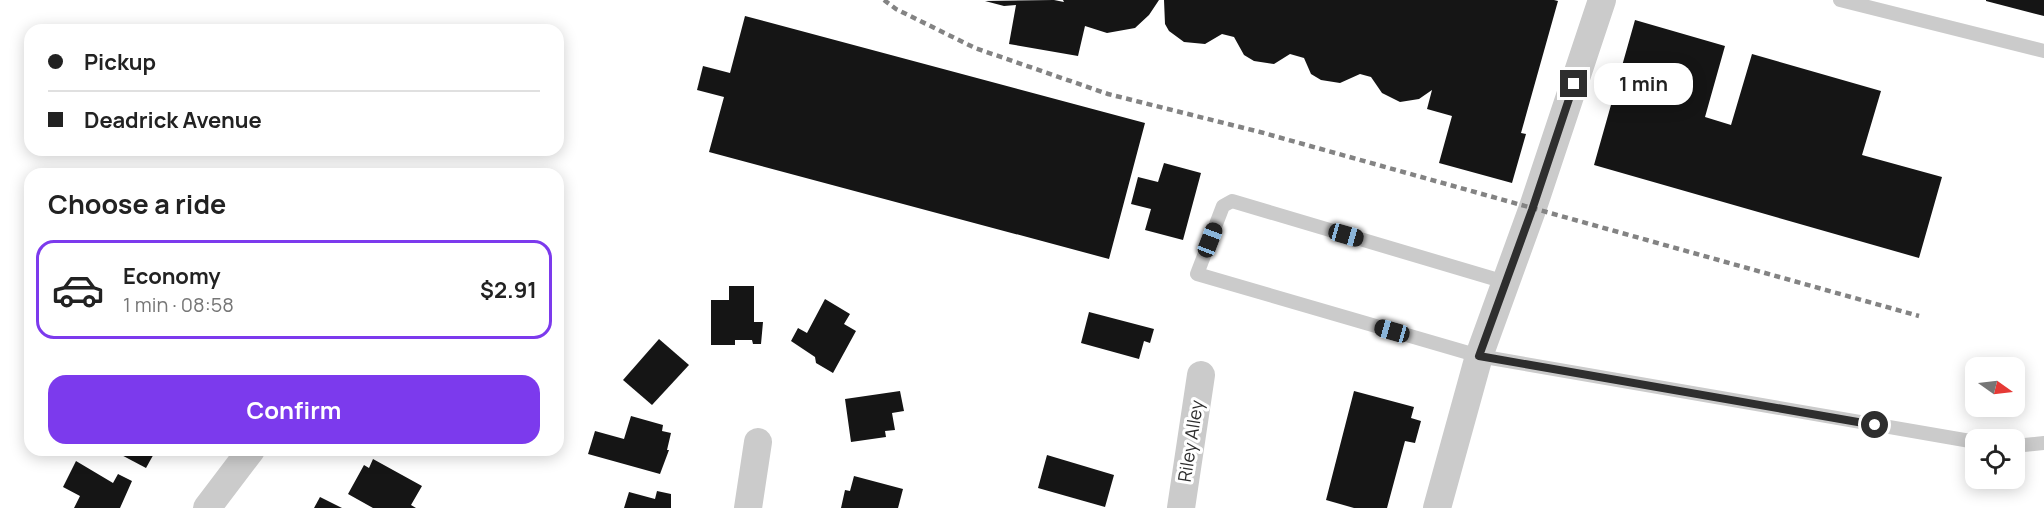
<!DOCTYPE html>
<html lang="en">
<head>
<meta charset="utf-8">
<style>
  :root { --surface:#fff; --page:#f6f6f6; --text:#222; --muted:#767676; --line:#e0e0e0; --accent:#7c3aed }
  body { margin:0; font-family:Manrope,sans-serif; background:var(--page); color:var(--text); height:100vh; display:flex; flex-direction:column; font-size:22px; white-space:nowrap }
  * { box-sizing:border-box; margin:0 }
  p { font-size:20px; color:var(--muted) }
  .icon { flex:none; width:33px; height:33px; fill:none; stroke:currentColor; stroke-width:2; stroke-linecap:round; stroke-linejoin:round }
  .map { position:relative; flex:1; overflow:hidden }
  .side { position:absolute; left:24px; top:168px; width:540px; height:288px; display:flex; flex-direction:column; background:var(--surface); border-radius:18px; box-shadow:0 3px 15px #0003 }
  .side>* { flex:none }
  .hud { position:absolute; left:24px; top:24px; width:540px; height:132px; border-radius:18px; box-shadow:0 3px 15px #0003; display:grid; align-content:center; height:132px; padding:0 24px; background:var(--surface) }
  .needle { width:39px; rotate:104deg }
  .controls { position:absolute; left:1965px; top:357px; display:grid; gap:12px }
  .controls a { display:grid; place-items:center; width:60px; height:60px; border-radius:12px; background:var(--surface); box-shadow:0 3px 15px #0003; font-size:30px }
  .end { position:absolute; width:27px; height:27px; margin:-14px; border:8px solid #2e2e2e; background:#fff; box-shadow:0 0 0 3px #fff }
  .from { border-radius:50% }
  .bubble { position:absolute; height:42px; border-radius:18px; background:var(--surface); box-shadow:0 3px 15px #0003; font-size:20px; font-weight:700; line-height:42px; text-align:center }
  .car { position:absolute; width:18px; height:36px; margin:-18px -9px; border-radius:8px; box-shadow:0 0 4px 2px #0007; background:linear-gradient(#222 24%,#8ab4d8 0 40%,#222 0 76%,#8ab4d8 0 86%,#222 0) }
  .hud b { display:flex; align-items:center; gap:21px; height:57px; font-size:22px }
  .hud b+b { border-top:2px solid var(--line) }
  .hud i { width:15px; height:15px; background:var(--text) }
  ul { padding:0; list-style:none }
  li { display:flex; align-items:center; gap:18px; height:99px; margin:0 12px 9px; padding:0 12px; border:3px solid transparent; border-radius:18px }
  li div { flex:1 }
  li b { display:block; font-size:22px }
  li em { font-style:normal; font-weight:700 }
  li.selected { border-color:var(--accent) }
  li>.icon { width:54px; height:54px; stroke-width:1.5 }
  h2 { padding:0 24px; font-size:27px; line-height:72px }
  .button { display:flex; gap:12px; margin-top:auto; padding:12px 24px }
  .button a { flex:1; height:69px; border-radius:18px; background:var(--accent); color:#fff; font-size:24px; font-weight:700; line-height:69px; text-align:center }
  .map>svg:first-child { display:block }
  .building { fill:#151515 }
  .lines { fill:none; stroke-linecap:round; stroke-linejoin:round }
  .lane { stroke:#cbcbcb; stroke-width:14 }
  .street { stroke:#cbcbcb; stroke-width:28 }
  .rail { stroke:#838383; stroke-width:4.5; stroke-dasharray:6 4.5; stroke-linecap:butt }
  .route { stroke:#2e2e2e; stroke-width:8 }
  .labels { text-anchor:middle; stroke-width:6; stroke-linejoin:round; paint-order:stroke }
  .street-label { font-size:18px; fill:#2e2e2e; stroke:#fff }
</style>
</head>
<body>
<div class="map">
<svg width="2044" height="508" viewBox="0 0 2044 508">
  <rect width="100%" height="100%" fill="#fff"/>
  <!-- building -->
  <g class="building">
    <polygon points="1054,0 1064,2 1063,0 1159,0 1149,15 1135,28 1107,33 1085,26 1078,56 1009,44 1016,5 1004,6 985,1"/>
    <polygon points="1164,0 1554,0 1558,1 1521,133 1526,134 1512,183 1439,163 1452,116 1427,109 1432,90 1419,99 1400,102 1382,93 1371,77 1360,74 1340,83 1321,80 1311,74 1304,58 1290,54 1274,64 1254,61 1244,55 1234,37 1222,34 1205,44 1184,42 1169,31 1165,24"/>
    <polygon points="2044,0 2044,16 1986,1 1986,0"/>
    <polygon points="745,16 1145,123 1109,259 709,152 724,97 697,90 703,66 730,73"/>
    <polygon points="1635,20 1725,46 1705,117 1731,125 1752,54 1881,91 1862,155 1942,177 1919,258 1594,165"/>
    <polygon points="1164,163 1201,173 1183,240 1145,230 1151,209 1131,204 1138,177 1158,182"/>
    <polygon points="729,286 754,286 754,322 763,322 761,344 753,344 752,340 735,340 735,345 711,345 711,300 729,300"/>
    <polygon points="825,299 850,314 844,324 856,331 833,373 816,363 815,357 791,341 798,328 807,333"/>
    <polygon points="1089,312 1154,329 1150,343 1144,341 1139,359 1081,343"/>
    <polygon points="659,339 689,365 652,405 623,380"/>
    <polygon points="900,391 904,411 892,413 895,430 885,431 886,437 851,442 845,399"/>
    <polygon points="1354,391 1414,407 1411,418 1421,421 1415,443 1405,441 1387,508 1354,508 1326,500"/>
    <polygon points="631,416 663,425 662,431 671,433 667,450 669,450 660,474 588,454 595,431 624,439"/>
    <polygon points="112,450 156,450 146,468"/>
    <polygon points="1047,455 1114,475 1105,507 1038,488"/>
    <polygon points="373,459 422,486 411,505 416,508 373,508 348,494 364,465 369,468"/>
    <polygon points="76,461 113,483 118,474 132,481 120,508 74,508 80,496 63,487"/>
    <polygon points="854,476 903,489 898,508 841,508 845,490 850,491"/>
    <polygon points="657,491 671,494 671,508 624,508 629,492 655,499"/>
    <polygon points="320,497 342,508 314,508"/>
  </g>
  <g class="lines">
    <!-- lane -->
    <g class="lane">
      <polyline points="1840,0 2044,51"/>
      <polyline points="1505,282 1232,201 1223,206 1197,274 1479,356 1976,442"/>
      <polyline points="2014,446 2044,443"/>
    </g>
    <!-- street -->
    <g class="street">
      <polyline points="207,508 251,450"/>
      <polyline points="748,508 758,442"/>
      <polyline points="1181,508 1201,375"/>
      <polyline points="1437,508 1479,356 1532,210 1602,0"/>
    </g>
    <!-- rail -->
    <polyline class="rail" points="884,0 896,9 975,48 1108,94 1260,132 1919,316"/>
  </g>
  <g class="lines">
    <!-- route -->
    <polyline class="route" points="1574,84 1532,210 1479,356 1875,425"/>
  </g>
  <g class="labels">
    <!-- street labels -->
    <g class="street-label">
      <text transform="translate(1191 441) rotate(-81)" y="6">Riley Alley</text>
    </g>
  </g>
</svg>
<div class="controls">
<a><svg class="needle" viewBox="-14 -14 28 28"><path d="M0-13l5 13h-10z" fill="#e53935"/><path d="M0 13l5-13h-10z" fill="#767676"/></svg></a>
<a><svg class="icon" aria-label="locate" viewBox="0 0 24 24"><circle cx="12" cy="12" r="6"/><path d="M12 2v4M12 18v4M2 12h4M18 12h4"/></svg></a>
</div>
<i class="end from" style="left:1875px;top:425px"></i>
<i class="end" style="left:1574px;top:84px"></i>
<div class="bubble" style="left:1594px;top:63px;width:99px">1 min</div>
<i class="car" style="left:1346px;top:235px;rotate:106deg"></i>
<i class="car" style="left:1210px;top:240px;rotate:21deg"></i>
<i class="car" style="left:1392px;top:331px;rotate:286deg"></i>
<div class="hud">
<b><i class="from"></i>Pickup</b>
<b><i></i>Deadrick Avenue</b>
</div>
<section class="side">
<h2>Choose a ride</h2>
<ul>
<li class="selected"><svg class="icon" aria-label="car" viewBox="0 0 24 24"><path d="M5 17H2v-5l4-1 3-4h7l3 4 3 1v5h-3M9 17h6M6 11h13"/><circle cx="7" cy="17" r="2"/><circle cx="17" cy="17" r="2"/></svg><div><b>Economy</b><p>1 min · 08:58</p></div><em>$2.91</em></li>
</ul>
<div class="button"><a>Confirm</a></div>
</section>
</div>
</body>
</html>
